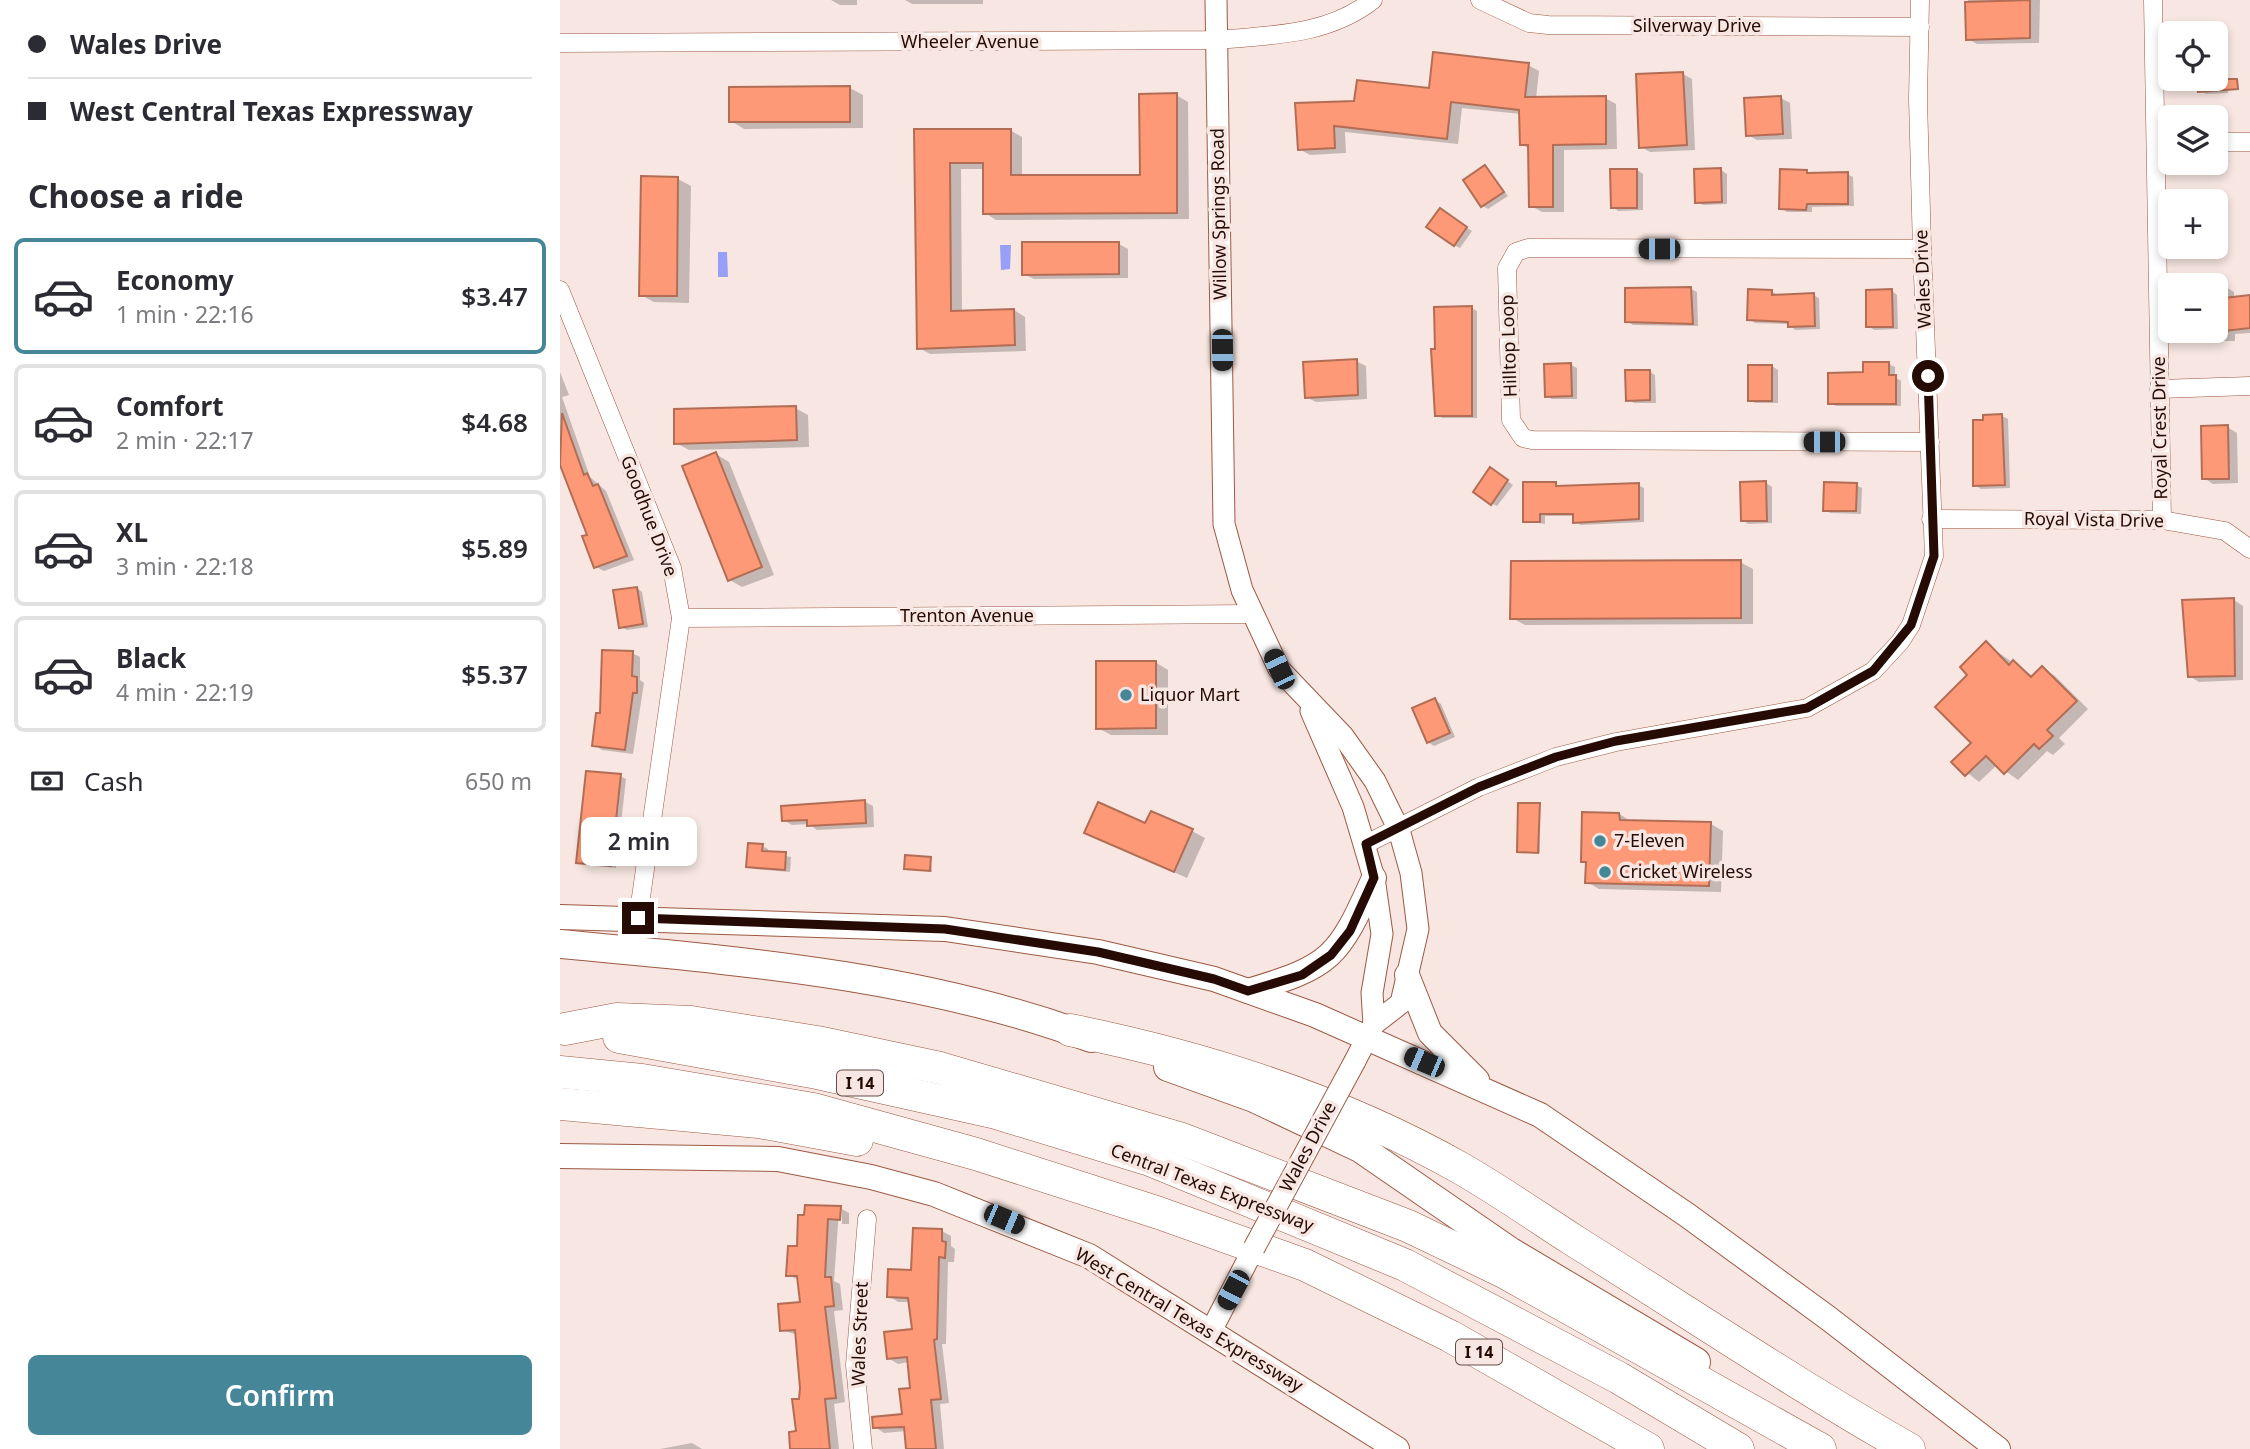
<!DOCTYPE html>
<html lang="en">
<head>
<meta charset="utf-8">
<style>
  :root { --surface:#fff; --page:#f2f2f3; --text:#2b2b33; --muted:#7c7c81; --line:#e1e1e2; --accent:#458699 }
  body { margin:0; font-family:"Noto Sans",sans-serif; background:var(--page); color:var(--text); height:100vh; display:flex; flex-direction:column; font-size:26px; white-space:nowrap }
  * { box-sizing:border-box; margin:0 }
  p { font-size:23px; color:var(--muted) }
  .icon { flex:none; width:38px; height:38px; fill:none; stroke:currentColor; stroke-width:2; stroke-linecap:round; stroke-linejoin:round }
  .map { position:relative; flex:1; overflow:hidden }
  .panel { display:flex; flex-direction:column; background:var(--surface); width:560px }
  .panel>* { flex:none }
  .top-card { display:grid; align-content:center; height:154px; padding:0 28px; background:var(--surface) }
  .buttons { position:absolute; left:1598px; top:21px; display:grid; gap:14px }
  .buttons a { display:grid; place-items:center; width:70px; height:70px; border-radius:10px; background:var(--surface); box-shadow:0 4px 10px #0003; font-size:35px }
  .end { position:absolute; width:32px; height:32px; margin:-16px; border:9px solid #250b04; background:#fff; box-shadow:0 0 0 4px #fff }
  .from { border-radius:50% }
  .bubble { position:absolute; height:49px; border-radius:10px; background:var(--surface); box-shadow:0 4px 10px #0003; font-size:23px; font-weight:600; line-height:49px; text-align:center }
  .car { position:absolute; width:21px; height:42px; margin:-21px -10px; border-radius:9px; box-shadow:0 0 5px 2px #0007; background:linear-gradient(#222 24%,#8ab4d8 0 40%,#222 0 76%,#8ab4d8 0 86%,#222 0) }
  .top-card b { display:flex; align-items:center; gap:24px; height:66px; font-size:26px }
  .top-card b+b { border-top:2px solid var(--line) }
  .top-card i { width:18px; height:18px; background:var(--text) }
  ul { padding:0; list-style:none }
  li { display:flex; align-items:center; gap:21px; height:116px; margin:0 14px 10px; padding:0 14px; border:4px solid var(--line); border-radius:10px }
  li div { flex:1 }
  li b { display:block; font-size:26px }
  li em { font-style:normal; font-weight:600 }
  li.selected { border-color:var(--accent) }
  li>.icon { width:63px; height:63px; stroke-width:1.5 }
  h2 { padding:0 28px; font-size:32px; line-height:84px }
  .pay { display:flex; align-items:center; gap:18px; height:77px; padding:0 28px; font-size:26px }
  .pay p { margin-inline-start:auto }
  .action { display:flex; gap:14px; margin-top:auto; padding:14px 28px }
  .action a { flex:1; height:80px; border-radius:10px; background:var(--accent); color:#fff; font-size:28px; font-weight:600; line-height:80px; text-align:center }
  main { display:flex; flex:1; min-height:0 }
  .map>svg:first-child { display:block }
  .water { fill:#979ff8 }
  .shadow { fill:#0003 }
  .building { fill:#fd9977; stroke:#b36d55; stroke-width:2 }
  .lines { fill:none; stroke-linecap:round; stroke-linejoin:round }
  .minor-casing { stroke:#9d5942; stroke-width:19 }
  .tertiary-casing { stroke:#9d5942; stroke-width:23 }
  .secondary-casing { stroke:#9d5942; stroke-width:26 }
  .primary-casing { stroke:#9d5942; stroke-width:30 }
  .motorway-casing { stroke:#9d5942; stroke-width:33 }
  .minor { stroke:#fff; stroke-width:18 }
  .tertiary { stroke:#fff; stroke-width:21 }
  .secondary { stroke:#fff; stroke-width:24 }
  .primary { stroke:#fff; stroke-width:28 }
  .motorway { stroke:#fff; stroke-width:32 }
  .tertiary-bridge-casing { stroke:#9d5942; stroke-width:23; stroke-linecap:butt }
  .tertiary-bridge { stroke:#fff; stroke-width:21 }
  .route { stroke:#250b04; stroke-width:9 }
  .poi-dot { fill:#458699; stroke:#f7e6e1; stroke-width:2.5 }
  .labels { text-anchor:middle; stroke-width:7; stroke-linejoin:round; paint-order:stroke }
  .shield { fill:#f7e6e1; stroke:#644d46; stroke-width:2 }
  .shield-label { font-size:16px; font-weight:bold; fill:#250b04 }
  .street-label { font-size:18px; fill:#250b04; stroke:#f7e6e1 }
  .poi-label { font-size:18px; fill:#250b04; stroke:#f7e6e1; text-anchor:start }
</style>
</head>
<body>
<main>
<section class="panel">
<div class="top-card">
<b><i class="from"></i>Wales Drive</b>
<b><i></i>West Central Texas Expressway</b>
</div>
<h2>Choose a ride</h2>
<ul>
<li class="selected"><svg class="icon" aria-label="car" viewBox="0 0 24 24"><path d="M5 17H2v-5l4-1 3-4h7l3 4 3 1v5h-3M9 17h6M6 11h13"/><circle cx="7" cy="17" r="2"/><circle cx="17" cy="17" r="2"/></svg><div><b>Economy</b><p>1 min · 22:16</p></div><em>$3.47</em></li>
<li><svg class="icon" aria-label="car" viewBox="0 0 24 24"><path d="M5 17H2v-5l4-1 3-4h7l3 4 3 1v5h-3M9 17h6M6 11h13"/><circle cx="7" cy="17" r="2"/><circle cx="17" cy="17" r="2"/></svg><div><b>Comfort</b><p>2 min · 22:17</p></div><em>$4.68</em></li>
<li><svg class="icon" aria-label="car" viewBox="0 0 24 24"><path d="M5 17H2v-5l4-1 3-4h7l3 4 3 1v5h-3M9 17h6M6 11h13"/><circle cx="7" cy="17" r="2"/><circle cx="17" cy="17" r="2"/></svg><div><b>XL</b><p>3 min · 22:18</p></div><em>$5.89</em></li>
<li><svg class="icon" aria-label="car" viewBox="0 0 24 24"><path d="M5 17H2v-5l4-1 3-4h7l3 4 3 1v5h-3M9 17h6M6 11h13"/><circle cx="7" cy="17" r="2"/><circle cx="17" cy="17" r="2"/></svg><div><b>Black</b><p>4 min · 22:19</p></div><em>$5.37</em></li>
</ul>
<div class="pay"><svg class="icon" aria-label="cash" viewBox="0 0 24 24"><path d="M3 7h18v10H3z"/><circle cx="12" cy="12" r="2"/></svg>Cash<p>650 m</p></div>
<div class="action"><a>Confirm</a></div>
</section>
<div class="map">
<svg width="1690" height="1449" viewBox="0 0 1690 1449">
  <rect width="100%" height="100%" fill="#f7e6e1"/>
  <!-- water -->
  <g class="water">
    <polygon points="451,245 450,269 441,270 440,245"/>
    <polygon points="158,252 167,252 168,277 158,277"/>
  </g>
  <!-- shadow -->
  <g class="shadow">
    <polygon points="271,0 297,0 297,5 280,5"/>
    <polygon points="345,0 423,0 423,4 352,4"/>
    <polygon points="1408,0 1480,0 1479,43 1417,44 1408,39"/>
    <polygon points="1656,40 1665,43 1668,93 1646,94 1640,91 1639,79 1656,79"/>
    <polygon points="968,65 979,71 976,99 1045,98 1056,104 1057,149 1004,150 1004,212 982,212 971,206 970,149 961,144 961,114 902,108 898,144 785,132 786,153 750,155 739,149 796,102 870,90"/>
    <polygon points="1123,74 1132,79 1135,150 1090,152 1081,147"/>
    <polygon points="290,88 303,95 303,128 184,129 171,121"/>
    <polygon points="616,95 628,102 629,219 436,220 425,213 424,169 401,169 402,312 454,310 465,317 466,351 370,354 359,348 356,131 450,130 462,137 462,177 581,176"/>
    <polygon points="1221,98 1230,103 1232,139 1197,140 1188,135"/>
    <polygon points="925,167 948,196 928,209 923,206"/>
    <polygon points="1077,170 1083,174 1083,210 1058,211 1053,207"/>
    <polygon points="1161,170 1167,174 1167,204 1143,205 1137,202"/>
    <polygon points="1247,172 1252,175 1287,174 1293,177 1294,206 1252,207 1252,212 1227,212 1221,208"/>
    <polygon points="118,179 131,186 129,303 94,302 81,295"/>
    <polygon points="886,214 912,231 900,248 894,245"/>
    <polygon points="559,244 568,249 568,278 474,279 464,274"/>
    <polygon points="1656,287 1666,287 1674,292 1674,298 1690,297 1690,333 1675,334 1675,341 1650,341 1642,337 1642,331 1656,331"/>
    <polygon points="1131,289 1137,292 1138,326 1073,325 1067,321"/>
    <polygon points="1212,291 1218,296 1253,295 1259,298 1260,329 1235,330 1229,324 1195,323 1189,319"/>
    <polygon points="1332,291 1337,295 1338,329 1314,330 1308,326"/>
    <polygon points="911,308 917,311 917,418 882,418 877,415"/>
    <polygon points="796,361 806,366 807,399 756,402 746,397"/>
    <polygon points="1329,364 1335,367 1335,377 1341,381 1341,406 1276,406 1270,403 1305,374"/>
    <polygon points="1011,365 1017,368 1017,399 992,399 986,396"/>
    <polygon points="1190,366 1212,366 1218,370 1218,403 1195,403 1190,400"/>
    <polygon points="1089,371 1095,375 1096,403 1074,403 1068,400"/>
    <polygon points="0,372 9,395 2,397 30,477 46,491 74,560 44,571 36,567 29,536 0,465"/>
    <polygon points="235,408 248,415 249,447 129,450 116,443"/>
    <polygon points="1442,416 1448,419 1450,488 1421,489 1415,485"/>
    <polygon points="1667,427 1677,433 1678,483 1653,484 1644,478"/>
    <polygon points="156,454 169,462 214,575 182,587 170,580"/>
    <polygon points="936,473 953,485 937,506 931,503"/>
    <polygon points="1206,483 1212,487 1212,523 1188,524 1182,520"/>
    <polygon points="996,484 1001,487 1078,485 1084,488 1084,522 1021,525 1015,522 1015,516 985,516 985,524 965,521"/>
    <polygon points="1296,485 1302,488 1301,514 1270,513 1265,510"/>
    <polygon points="1180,562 1193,569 1193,624 965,625 952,618"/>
    <polygon points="77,588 82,592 88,627 67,630 61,627"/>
    <polygon points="1674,600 1683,606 1683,680 1639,682 1629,676"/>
    <polygon points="1426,644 1474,677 1482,668 1495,676 1528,709 1499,738 1505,744 1493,755 1487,751 1458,780 1437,765 1419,782 1394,762 1413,743 1410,675"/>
    <polygon points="72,653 80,657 80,680 84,683 73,754 42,750 34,745 42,715"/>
    <polygon points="595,662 608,670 608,735 551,735 538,728"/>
    <polygon points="875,700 881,704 895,737 874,746 868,742"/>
    <polygon points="60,776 66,779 56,868 24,865 18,862"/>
    <polygon points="305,802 313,806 314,827 257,830 249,824 232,825 223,820"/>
    <polygon points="979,805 980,853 961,853 958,851"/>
    <polygon points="1059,814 1071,821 1151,824 1163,831 1161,892 1039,889 1027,882 1028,864 1023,861"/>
    <polygon points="586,825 632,831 645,838 627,878 526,833"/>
    <polygon points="202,846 208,849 208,853 231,857 230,872 194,869 188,866"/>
    <polygon points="370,858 372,872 346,868"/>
    <polygon points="280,1208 289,1213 289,1224 282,1224 282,1210 279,1210 274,1281 280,1284 283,1310 274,1311 285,1402 274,1404 279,1449 232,1449 238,1432 242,1388 237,1335 222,1330 241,1304 239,1280 228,1275 238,1248 239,1216"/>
    <polygon points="382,1231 391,1236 391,1246 395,1249 394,1262 388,1262 386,1344 382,1344 389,1403 380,1404 384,1449 348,1449 346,1431 324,1433 315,1427 343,1416 352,1390 349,1362 338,1364 328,1358 354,1331 350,1302 338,1302 329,1296 353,1272"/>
    <polygon points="132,1443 142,1449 100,1449"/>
  </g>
  <!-- building -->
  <g class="building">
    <polygon points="1470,0 1470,38 1406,40 1405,2"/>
    <polygon points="873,52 969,63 965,97 1046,96 1046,144 993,145 993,207 969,207 968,145 960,145 959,110 891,102 887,139 774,126 775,148 738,150 735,103 794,101 797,80 869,88"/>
    <polygon points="1123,72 1127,145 1079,148 1076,74"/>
    <polygon points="1638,79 1677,79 1678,89 1638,92"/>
    <polygon points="290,86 290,122 169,122 169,87"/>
    <polygon points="617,93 617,213 423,214 423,163 390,163 391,311 454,309 455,345 357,349 354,129 451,129 451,175 580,175 579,94"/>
    <polygon points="1221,96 1223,134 1186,136 1184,98"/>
    <polygon points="925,165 944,192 921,207 903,180"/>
    <polygon points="1161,168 1162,202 1135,203 1134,169"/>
    <polygon points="1050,169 1077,169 1077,208 1051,208"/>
    <polygon points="1220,169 1247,170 1247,173 1288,172 1288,204 1247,204 1246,210 1219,209"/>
    <polygon points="81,176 118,177 117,296 79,296"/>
    <polygon points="880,208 907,227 894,246 866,227"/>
    <polygon points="462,242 559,242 559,274 462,275"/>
    <polygon points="1131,287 1133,324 1065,322 1065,288"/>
    <polygon points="1188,289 1212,290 1212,295 1254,293 1255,326 1228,327 1228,322 1187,320"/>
    <polygon points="1332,289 1333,327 1306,327 1306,290"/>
    <polygon points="1690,295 1690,328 1656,332 1656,299"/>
    <polygon points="912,306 912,416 875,416 871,349 875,349 874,307"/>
    <polygon points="797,359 798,395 745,398 743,362"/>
    <polygon points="1303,362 1329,362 1329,375 1336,375 1336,404 1268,404 1268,373 1303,372"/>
    <polygon points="1011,363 1012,396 985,397 984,364"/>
    <rect x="1188" y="365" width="24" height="36"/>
    <polygon points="1065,370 1090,370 1090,400 1066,401"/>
    <polygon points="236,406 237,440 114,444 114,409"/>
    <polygon points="2,413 24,475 27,473 33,486 38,484 67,556 34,568 22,536 27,535 0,465"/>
    <polygon points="1442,414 1445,485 1413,486 1413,420 1423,420 1423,415"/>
    <polygon points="1668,425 1669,479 1642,479 1641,426"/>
    <polygon points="156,452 202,567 168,581 122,466"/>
    <polygon points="930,467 948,480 931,505 913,492"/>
    <polygon points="1206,481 1207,521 1181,521 1180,482"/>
    <polygon points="963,482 996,482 996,486 1079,483 1079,519 1013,523 1013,514 980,514 980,522 963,522"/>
    <polygon points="1264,482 1297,483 1296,511 1263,511"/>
    <polygon points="1181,560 1181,618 950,619 951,561"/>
    <polygon points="77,587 83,624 59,628 53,590"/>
    <polygon points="1674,598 1675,676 1628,677 1622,600"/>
    <polygon points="1426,641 1449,665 1453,660 1471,677 1482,666 1517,701 1487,730 1493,736 1479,749 1474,744 1444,774 1426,756 1405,776 1391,762 1411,743 1375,707 1407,675 1400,667"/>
    <polygon points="42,650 73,651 72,676 77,677 77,693 73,693 65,750 32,746 36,713 40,713"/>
    <polygon points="536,661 596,661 596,728 536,729"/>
    <polygon points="875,698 890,733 867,743 852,708"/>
    <polygon points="26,771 61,774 51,866 16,863"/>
    <polygon points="305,800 306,823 247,826 247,820 222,821 221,806"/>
    <polygon points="538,802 585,823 591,811 633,829 614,872 524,833"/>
    <polygon points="958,803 980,803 978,853 957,852"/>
    <polygon points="1022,812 1059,813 1060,820 1151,822 1149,886 1025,883 1026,862 1021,862"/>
    <polygon points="188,843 203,844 202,851 226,852 225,870 186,867"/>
    <polygon points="345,855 371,857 370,871 344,869"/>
    <polygon points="245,1205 281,1206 280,1220 268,1219 265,1277 271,1277 274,1306 265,1307 276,1398 265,1399 270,1449 230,1449 229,1432 236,1431 232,1399 239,1399 240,1388 235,1330 220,1331 218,1304 240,1302 237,1276 226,1276 228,1246 237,1246 238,1215 244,1215"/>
    <polygon points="353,1228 382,1229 382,1241 386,1242 385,1258 379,1257 377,1339 374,1340 381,1399 371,1400 376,1449 346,1449 344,1427 313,1428 312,1417 342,1414 339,1389 350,1388 347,1357 327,1359 324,1332 352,1329 348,1298 327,1297 328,1269 351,1270"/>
  </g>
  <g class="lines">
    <defs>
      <g id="minor">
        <polyline points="920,0 969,23 988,25 1360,27"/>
        <polyline points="1593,0 1602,520"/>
        <path d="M0,43L656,40C711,35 767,36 813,0"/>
        <polyline points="1656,142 1690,142"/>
        <polyline points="1362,249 968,248 956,252 947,268 951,420 963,438 972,440 1370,442"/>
        <polyline points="0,290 112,568 121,618 78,918"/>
        <polyline points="1599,389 1690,386"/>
        <polyline points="1371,519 1602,520 1665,531 1690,549"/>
        <polyline points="121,618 693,614"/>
        <polyline points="806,844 919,787 996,757 1056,742 1247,708 1313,671 1340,642 1351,625 1374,556 1362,249 1358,99 1360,0"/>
        <polyline points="303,1449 295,1365 307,1219"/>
      </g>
      <g id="tertiary">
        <polyline points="656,0 664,524 682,590 719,669 783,736 815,781 839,830 851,873 858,929 841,1003 814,1024 795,1061"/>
        <polyline points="751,711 793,807 814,878 822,934 812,993 814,1024"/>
        <polyline points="651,1331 694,1248"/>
      </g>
      <g id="secondary">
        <polyline points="0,917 385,929 538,952 654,979 755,1015 980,1115 1127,1215 1268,1318 1438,1449"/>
        <polyline points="847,975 870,1033 917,1080"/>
        <path d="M688,991C772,966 778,958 814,878"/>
        <polyline points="0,1156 218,1159 311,1177 374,1194 529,1256 837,1449"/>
      </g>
      <g id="primary">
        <path d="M0,944C179,961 362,975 531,1038"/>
        <polyline points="608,1067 694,1098 800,1148 951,1252 1136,1362"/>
      </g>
      <g id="motorway">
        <polyline points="5,1029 57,1019 131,1022 257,1042 380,1068 619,1138 848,1226 944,1272 1260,1449"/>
        <path d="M510,1030C644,1057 782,1101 902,1169C940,1191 976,1216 1013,1240C1125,1310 1235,1384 1349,1449"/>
        <polyline points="59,1037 252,1072 436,1113 590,1160 845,1265 1059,1378 1178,1449"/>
        <polyline points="0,1072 82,1080 253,1109 416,1154 599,1213 745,1265 890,1336 1088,1449"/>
        <polyline points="0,1104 199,1122 297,1140"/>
      </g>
    </defs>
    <!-- minor casing -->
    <use href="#minor" class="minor-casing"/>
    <!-- tertiary casing -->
    <use href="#tertiary" class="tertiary-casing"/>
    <!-- secondary casing -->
    <use href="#secondary" class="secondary-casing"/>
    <!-- primary casing -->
    <use href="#primary" class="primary-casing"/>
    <!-- motorway casing -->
    <use href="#motorway" class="motorway-casing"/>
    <!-- minor -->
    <use href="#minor" class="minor"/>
    <!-- tertiary -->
    <use href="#tertiary" class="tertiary"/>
    <!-- secondary -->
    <use href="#secondary" class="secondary"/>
    <!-- primary -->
    <use href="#primary" class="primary"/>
    <!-- motorway -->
    <use href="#motorway" class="motorway"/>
    <defs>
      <polyline id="tertiary-bridge" points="694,1248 795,1061"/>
    </defs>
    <!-- tertiary-bridge casing -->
    <use href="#tertiary-bridge" class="tertiary-bridge-casing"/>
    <!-- tertiary-bridge -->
    <use href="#tertiary-bridge" class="tertiary-bridge"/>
  </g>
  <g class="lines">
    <!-- route -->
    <polyline class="route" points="78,918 385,929 538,952 654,979 688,991 742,975 771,955 790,931 814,878 806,844 919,787 996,757 1056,741 1247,708 1313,671 1351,625 1374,556 1368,376"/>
  </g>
  <!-- markers -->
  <g class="poi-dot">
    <circle cx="566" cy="695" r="7"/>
    <circle cx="1040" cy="841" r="7"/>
    <circle cx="1045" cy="872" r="7"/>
  </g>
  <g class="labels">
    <!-- shield labels -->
    <g class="shield">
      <rect x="277" y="1070.5" width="46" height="25" rx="5"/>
      <rect x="896" y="1339.5" width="46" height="25" rx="5"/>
    </g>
    <g class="shield-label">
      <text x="300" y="1089">I 14</text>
      <text x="919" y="1358">I 14</text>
    </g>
    <!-- street labels -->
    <g class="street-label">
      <text x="1137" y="32">Silverway Drive</text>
      <text x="410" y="48">Wheeler Avenue</text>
      <text transform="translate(659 214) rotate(-91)" y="6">Willow Springs Road</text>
      <text transform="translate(1363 279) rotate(-92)" y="6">Wales Drive</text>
      <text transform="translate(949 346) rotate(-92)" y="6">Hilltop Loop</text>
      <text transform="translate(1600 428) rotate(-91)" y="6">Royal Crest Drive</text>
      <text transform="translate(89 516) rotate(69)" y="6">Goodhue Drive</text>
      <text transform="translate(1534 520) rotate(1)" y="6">Royal Vista Drive</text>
      <text x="407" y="622">Trenton Avenue</text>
      <text transform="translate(748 1147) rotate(-62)" y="6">Wales Drive</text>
      <text transform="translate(652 1188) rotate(21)" y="6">Central Texas Expressway</text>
      <text transform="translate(629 1320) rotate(31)" y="6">West Central Texas Expressway</text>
      <text transform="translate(300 1334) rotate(-88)" y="6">Wales Street</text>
    </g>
    <!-- poi labels -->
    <g class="poi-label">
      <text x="580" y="701">Liquor Mart</text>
      <text x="1054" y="847">7-Eleven</text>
      <text x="1059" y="878">Cricket Wireless</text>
    </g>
  </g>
</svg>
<div class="buttons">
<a><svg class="icon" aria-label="locate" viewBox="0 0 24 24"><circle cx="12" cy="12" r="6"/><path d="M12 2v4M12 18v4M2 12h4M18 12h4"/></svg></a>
<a><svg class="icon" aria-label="layers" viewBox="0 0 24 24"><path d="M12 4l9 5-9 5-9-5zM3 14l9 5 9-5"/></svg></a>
<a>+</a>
<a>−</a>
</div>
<i class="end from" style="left:1368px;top:376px"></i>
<i class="end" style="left:78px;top:918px"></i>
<div class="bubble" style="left:21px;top:817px;width:116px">2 min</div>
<i class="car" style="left:1099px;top:249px;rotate:270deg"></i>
<i class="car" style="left:662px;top:350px;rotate:179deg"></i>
<i class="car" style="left:1264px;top:442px;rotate:270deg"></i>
<i class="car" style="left:719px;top:669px;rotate:335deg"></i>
<i class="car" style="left:864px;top:1062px;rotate:293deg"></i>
<i class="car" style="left:444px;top:1219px;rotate:113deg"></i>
<i class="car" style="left:673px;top:1290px;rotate:208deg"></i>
</div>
</main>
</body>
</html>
